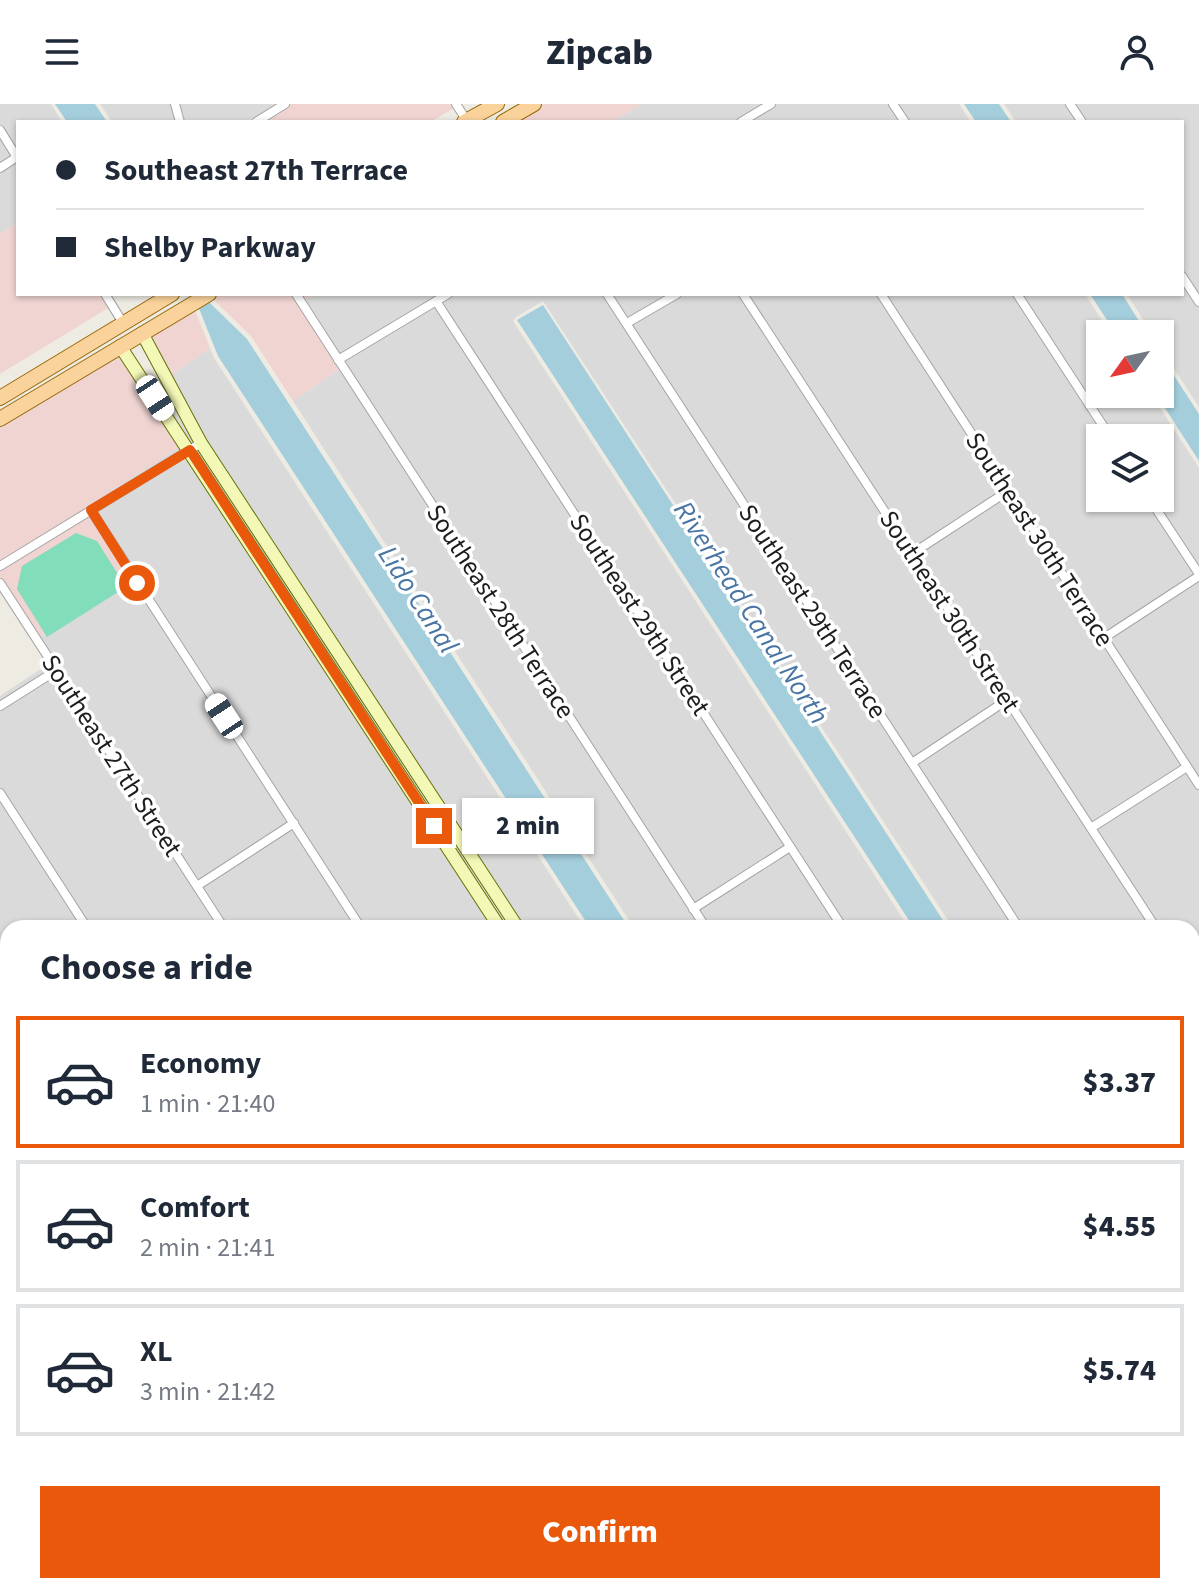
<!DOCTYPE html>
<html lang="en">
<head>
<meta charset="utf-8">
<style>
  :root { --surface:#fff; --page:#f6f6f7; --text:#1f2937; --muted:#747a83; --line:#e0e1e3; --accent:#ea580c }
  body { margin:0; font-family:"Source Sans 3",sans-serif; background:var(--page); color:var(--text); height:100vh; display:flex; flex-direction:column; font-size:30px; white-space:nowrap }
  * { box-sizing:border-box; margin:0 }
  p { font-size:26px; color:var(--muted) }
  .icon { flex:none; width:44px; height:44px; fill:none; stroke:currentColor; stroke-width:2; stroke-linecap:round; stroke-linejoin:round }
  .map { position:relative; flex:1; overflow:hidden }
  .drawer { position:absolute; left:0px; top:816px; width:1200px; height:674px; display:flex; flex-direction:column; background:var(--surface); border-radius:24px 24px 0 0; box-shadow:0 2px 6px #0004 }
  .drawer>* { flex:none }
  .guide { position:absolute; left:16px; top:16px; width:1168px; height:176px; border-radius:0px; box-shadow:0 2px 6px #0004; display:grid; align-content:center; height:176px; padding:0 40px; background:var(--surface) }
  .needle { width:52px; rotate:237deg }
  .tools { position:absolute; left:1086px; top:216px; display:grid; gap:16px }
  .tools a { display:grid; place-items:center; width:88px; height:88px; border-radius:0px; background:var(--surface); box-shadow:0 2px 6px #0004; font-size:40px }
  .end { position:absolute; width:36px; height:36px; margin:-18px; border:10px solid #ea580c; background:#fff; box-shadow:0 0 0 4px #fff }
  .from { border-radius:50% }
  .bubble { position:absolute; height:56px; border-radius:0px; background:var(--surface); box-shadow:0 2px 6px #0004; font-size:26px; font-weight:800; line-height:56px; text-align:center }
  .car { position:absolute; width:24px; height:48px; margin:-24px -12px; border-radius:10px; box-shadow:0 0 6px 2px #0007; background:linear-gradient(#fff 24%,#345 0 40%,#fff 0 76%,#345 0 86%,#fff 0) }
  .guide b { display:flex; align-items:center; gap:28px; height:76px; font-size:30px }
  .guide b+b { border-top:2px solid var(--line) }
  .guide i { width:20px; height:20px; background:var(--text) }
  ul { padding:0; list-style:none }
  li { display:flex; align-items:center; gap:24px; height:132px; margin:0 16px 12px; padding:0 24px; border:4px solid var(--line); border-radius:0px }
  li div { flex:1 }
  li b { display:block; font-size:30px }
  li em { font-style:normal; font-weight:800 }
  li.current { border-color:var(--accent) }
  li>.icon { width:72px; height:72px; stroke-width:1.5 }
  h2 { padding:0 40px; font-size:36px; line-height:96px }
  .button { display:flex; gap:16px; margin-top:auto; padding:16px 40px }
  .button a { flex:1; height:92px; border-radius:0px; background:var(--accent); color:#fff; font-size:32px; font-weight:800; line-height:92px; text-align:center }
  header { display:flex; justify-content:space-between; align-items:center; height:104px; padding:0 40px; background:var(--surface); font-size:36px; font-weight:800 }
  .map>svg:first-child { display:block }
  .residential { fill:#dbdada; fill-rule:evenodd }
  .commercial { fill:#efd4d2 }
  .pitch { fill:#82ddbb }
  .water { fill:#a4cedc }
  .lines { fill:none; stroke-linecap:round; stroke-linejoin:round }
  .street-casing { stroke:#a4a4a4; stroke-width:10 }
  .secondary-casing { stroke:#657206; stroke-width:14 }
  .primary-casing { stroke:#956602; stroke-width:16 }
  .street { stroke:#fff; stroke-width:8 }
  .secondary { stroke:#f4f8b7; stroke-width:12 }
  .primary { stroke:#fad39c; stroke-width:14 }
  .route { stroke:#ea580c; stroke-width:10 }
  .labels { text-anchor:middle; stroke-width:7; stroke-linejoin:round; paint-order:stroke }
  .street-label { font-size:26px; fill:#1d1d1d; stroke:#fff }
  .water-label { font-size:28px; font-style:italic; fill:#4875a3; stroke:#fff }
</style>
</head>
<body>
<header><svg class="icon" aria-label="menu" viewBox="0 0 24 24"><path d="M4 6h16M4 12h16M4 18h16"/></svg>Zipcab<svg class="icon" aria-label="person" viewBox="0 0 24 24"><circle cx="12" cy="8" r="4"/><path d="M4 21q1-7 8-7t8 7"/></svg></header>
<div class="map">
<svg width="1199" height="1489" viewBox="0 0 1199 1489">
  <rect width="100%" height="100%" fill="#eeebe3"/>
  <!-- residential -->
  <g class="residential">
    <polygon points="0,0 51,0 62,18 18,18 18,119 0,130"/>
    <polygon points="100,0 275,0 246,18 112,18"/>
    <polygon points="642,0 959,0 971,18 612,18"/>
    <polygon points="1004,0 1199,0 1199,303 1160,243 1160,230 1152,230 1127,190 1182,190 1182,18 1016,18"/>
    <path d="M316,190H1085L1111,230H1100V290H1151L1199,364V1001L1192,1006V824H953L543,197L516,213L513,217L909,824H634L293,297L345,261L298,200ZM1100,334H1160V394H1100Z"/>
    <polygon points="210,244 214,254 585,824 523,824 205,337 170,272"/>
    <polygon points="162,278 512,824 506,824 154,283"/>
    <polygon points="181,342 494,824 8,824 8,1482 179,1482 173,1489 0,1489 0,592 47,561 33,538 127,473 83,404"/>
    <polygon points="1199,1045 1199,1319 1192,1324 1192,1050"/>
    <polygon points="1199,1381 1199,1489 1096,1489 1092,1482 1192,1482 1192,1385"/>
    <polygon points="211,1482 282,1482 276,1489 205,1489"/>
    <polygon points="368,1482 442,1482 447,1489 360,1489"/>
    <polygon points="511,1482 922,1482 927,1489 498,1489"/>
    <polygon points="952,1482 1012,1482 1016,1489 957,1489"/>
  </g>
  <!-- commercial -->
  <g class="commercial">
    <polygon points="275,0 455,0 456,3 430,18 247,18"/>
    <polygon points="544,0 642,0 612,18 515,18"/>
    <polygon points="18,119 18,190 105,190 113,201 0,270 0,130"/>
    <polygon points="217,190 316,190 298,200 345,261 293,297 251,232 215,197 212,193"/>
    <polygon points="194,204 210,244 170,272 148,231"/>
    <polygon points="119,249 181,342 84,404 127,473 34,537 0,483 0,322"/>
  </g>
  <!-- pitch -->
  <polygon class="pitch" points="76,429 97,437 126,483 47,533 17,485 22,462"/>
  <!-- water -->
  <g class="water">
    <polygon points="55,0 95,0 107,18 67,18"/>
    <polygon points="964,0 999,0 1011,18 976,18"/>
    <polygon points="190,190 205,190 211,200 247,235 629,824 590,824 218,252 200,207"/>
    <polygon points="1090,190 1122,190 1147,230 1116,230"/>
    <polygon points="543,201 948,824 914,824 517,216"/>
    <polygon points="1160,250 1199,310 1199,357 1156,290 1160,290"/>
    <polygon points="1199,1006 1199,1041 1192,1046 1192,1010"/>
    <polygon points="1199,1324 1199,1376 1192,1381 1192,1329"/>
    <polygon points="289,1482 362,1482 354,1489 281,1489"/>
    <polygon points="1017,1482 1087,1482 1091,1489 1021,1489"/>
  </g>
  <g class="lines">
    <defs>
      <g id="street">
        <polyline points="175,0 180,18"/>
        <polyline points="456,0 467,17"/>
        <polyline points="893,0 905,18"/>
        <polyline points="1070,0 1082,18"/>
        <polyline points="256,18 285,0"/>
        <polyline points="741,18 771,0"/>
        <polyline points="0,26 18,55"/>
        <polyline points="0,64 17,53"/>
        <polyline points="1182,172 1199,198"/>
        <polyline points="105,190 123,219"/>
        <polyline points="296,190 706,824"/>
        <polyline points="607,190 1019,824"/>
        <polyline points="743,190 1156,824"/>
        <polyline points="881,190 1199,681"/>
        <polyline points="1017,190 1111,334"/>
        <polyline points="436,197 843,824"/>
        <polyline points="627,219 677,190"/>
        <polyline points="338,256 448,190"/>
        <polyline points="1149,394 1199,470"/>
        <polyline points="91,406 361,824"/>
        <polyline points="913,449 1008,387"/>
        <polyline points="0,462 201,339"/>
        <polyline points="0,479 224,824"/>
        <polyline points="1104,534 1199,472"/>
        <polyline points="0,602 57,566"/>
        <polyline points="912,659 1007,596"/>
        <polyline points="0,689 87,824"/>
        <polyline points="1091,724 1187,663"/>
        <polyline points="197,782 294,719"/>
        <polyline points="693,805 790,743"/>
        <polyline points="1192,880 1199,890"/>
        <polyline points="0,898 8,910"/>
        <polyline points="1192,940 1199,935"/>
        <polyline points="0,1105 8,1118"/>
        <polyline points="1192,1113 1199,1108"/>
        <polyline points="1192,1250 1199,1245"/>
        <polyline points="0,1320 8,1332"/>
        <polyline points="1192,1450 1199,1445"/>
        <polyline points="515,1482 520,1489"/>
        <polyline points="653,1482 657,1489"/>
        <polyline points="791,1482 795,1489"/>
        <polyline points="1157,1482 1161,1489"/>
        <polyline points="1131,1489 1142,1482"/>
      </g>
      <g id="secondary">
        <polyline points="142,229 201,339 518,824"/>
        <polyline points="120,242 500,824"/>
        <polyline points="187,1482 194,1489"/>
        <polyline points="928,1482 933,1489"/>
        <polyline points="946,1482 951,1489"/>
        <polyline points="199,1489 205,1482"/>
        <polyline points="458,1489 470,1482"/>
        <polyline points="488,1489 501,1482"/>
      </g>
      <g id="primary">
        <polyline points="464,18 497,0"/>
        <polyline points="503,18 534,0"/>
        <polyline points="0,294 172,190"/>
        <polyline points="0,315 209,190"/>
      </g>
    </defs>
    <!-- street casing -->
    <use href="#street" class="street-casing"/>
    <!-- secondary casing -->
    <use href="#secondary" class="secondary-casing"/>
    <!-- primary casing -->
    <use href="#primary" class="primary-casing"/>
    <!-- street -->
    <use href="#street" class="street"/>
    <!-- secondary -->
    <use href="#secondary" class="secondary"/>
    <!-- primary -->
    <use href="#primary" class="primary"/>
  </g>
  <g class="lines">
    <!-- route -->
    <polyline class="route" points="137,479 91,406 190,346 434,722"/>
  </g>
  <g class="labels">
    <!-- street labels -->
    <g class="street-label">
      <text transform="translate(1040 435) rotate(57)" y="9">Southeast 30th Terrace</text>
      <text transform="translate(501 507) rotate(57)" y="9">Southeast 28th Terrace</text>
      <text transform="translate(813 507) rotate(57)" y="9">Southeast 29th Terrace</text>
      <text transform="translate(950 507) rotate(57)" y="9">Southeast 30th Street</text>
      <text transform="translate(640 510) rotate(57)" y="9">Southeast 29th Street</text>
      <text transform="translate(112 651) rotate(57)" y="9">Southeast 27th Street</text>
    </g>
    <!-- water labels -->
    <g class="water-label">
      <text transform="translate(419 495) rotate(57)" y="10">Lido Canal</text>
      <text transform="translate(752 508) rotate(57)" y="10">Riverhead Canal North</text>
    </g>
  </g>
</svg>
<div class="tools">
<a><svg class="needle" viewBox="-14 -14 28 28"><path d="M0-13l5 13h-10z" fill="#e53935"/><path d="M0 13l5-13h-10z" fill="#747a83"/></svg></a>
<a><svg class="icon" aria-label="layers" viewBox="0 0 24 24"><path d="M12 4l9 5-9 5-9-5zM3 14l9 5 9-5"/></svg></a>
</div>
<i class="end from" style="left:137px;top:479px"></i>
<i class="end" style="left:434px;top:722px"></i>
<div class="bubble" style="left:462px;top:694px;width:132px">2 min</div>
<i class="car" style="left:155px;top:294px;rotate:147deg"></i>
<i class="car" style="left:224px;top:612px;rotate:327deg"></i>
<div class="guide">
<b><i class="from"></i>Southeast 27th Terrace</b>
<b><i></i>Shelby Parkway</b>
</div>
<section class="drawer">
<h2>Choose a ride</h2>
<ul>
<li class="current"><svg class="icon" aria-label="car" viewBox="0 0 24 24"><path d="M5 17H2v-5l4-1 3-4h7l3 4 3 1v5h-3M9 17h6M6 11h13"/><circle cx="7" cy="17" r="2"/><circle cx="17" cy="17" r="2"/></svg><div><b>Economy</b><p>1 min · 21:40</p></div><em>$3.37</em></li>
<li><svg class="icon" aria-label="car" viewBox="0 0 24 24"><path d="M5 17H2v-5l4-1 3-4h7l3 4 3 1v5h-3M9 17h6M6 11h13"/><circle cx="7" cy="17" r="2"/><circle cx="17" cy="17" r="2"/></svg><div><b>Comfort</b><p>2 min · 21:41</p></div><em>$4.55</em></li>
<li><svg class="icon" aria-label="car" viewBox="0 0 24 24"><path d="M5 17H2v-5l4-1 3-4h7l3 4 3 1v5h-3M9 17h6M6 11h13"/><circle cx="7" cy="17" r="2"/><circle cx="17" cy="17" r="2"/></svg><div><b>XL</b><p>3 min · 21:42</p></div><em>$5.74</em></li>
</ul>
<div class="button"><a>Confirm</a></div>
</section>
</div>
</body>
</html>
